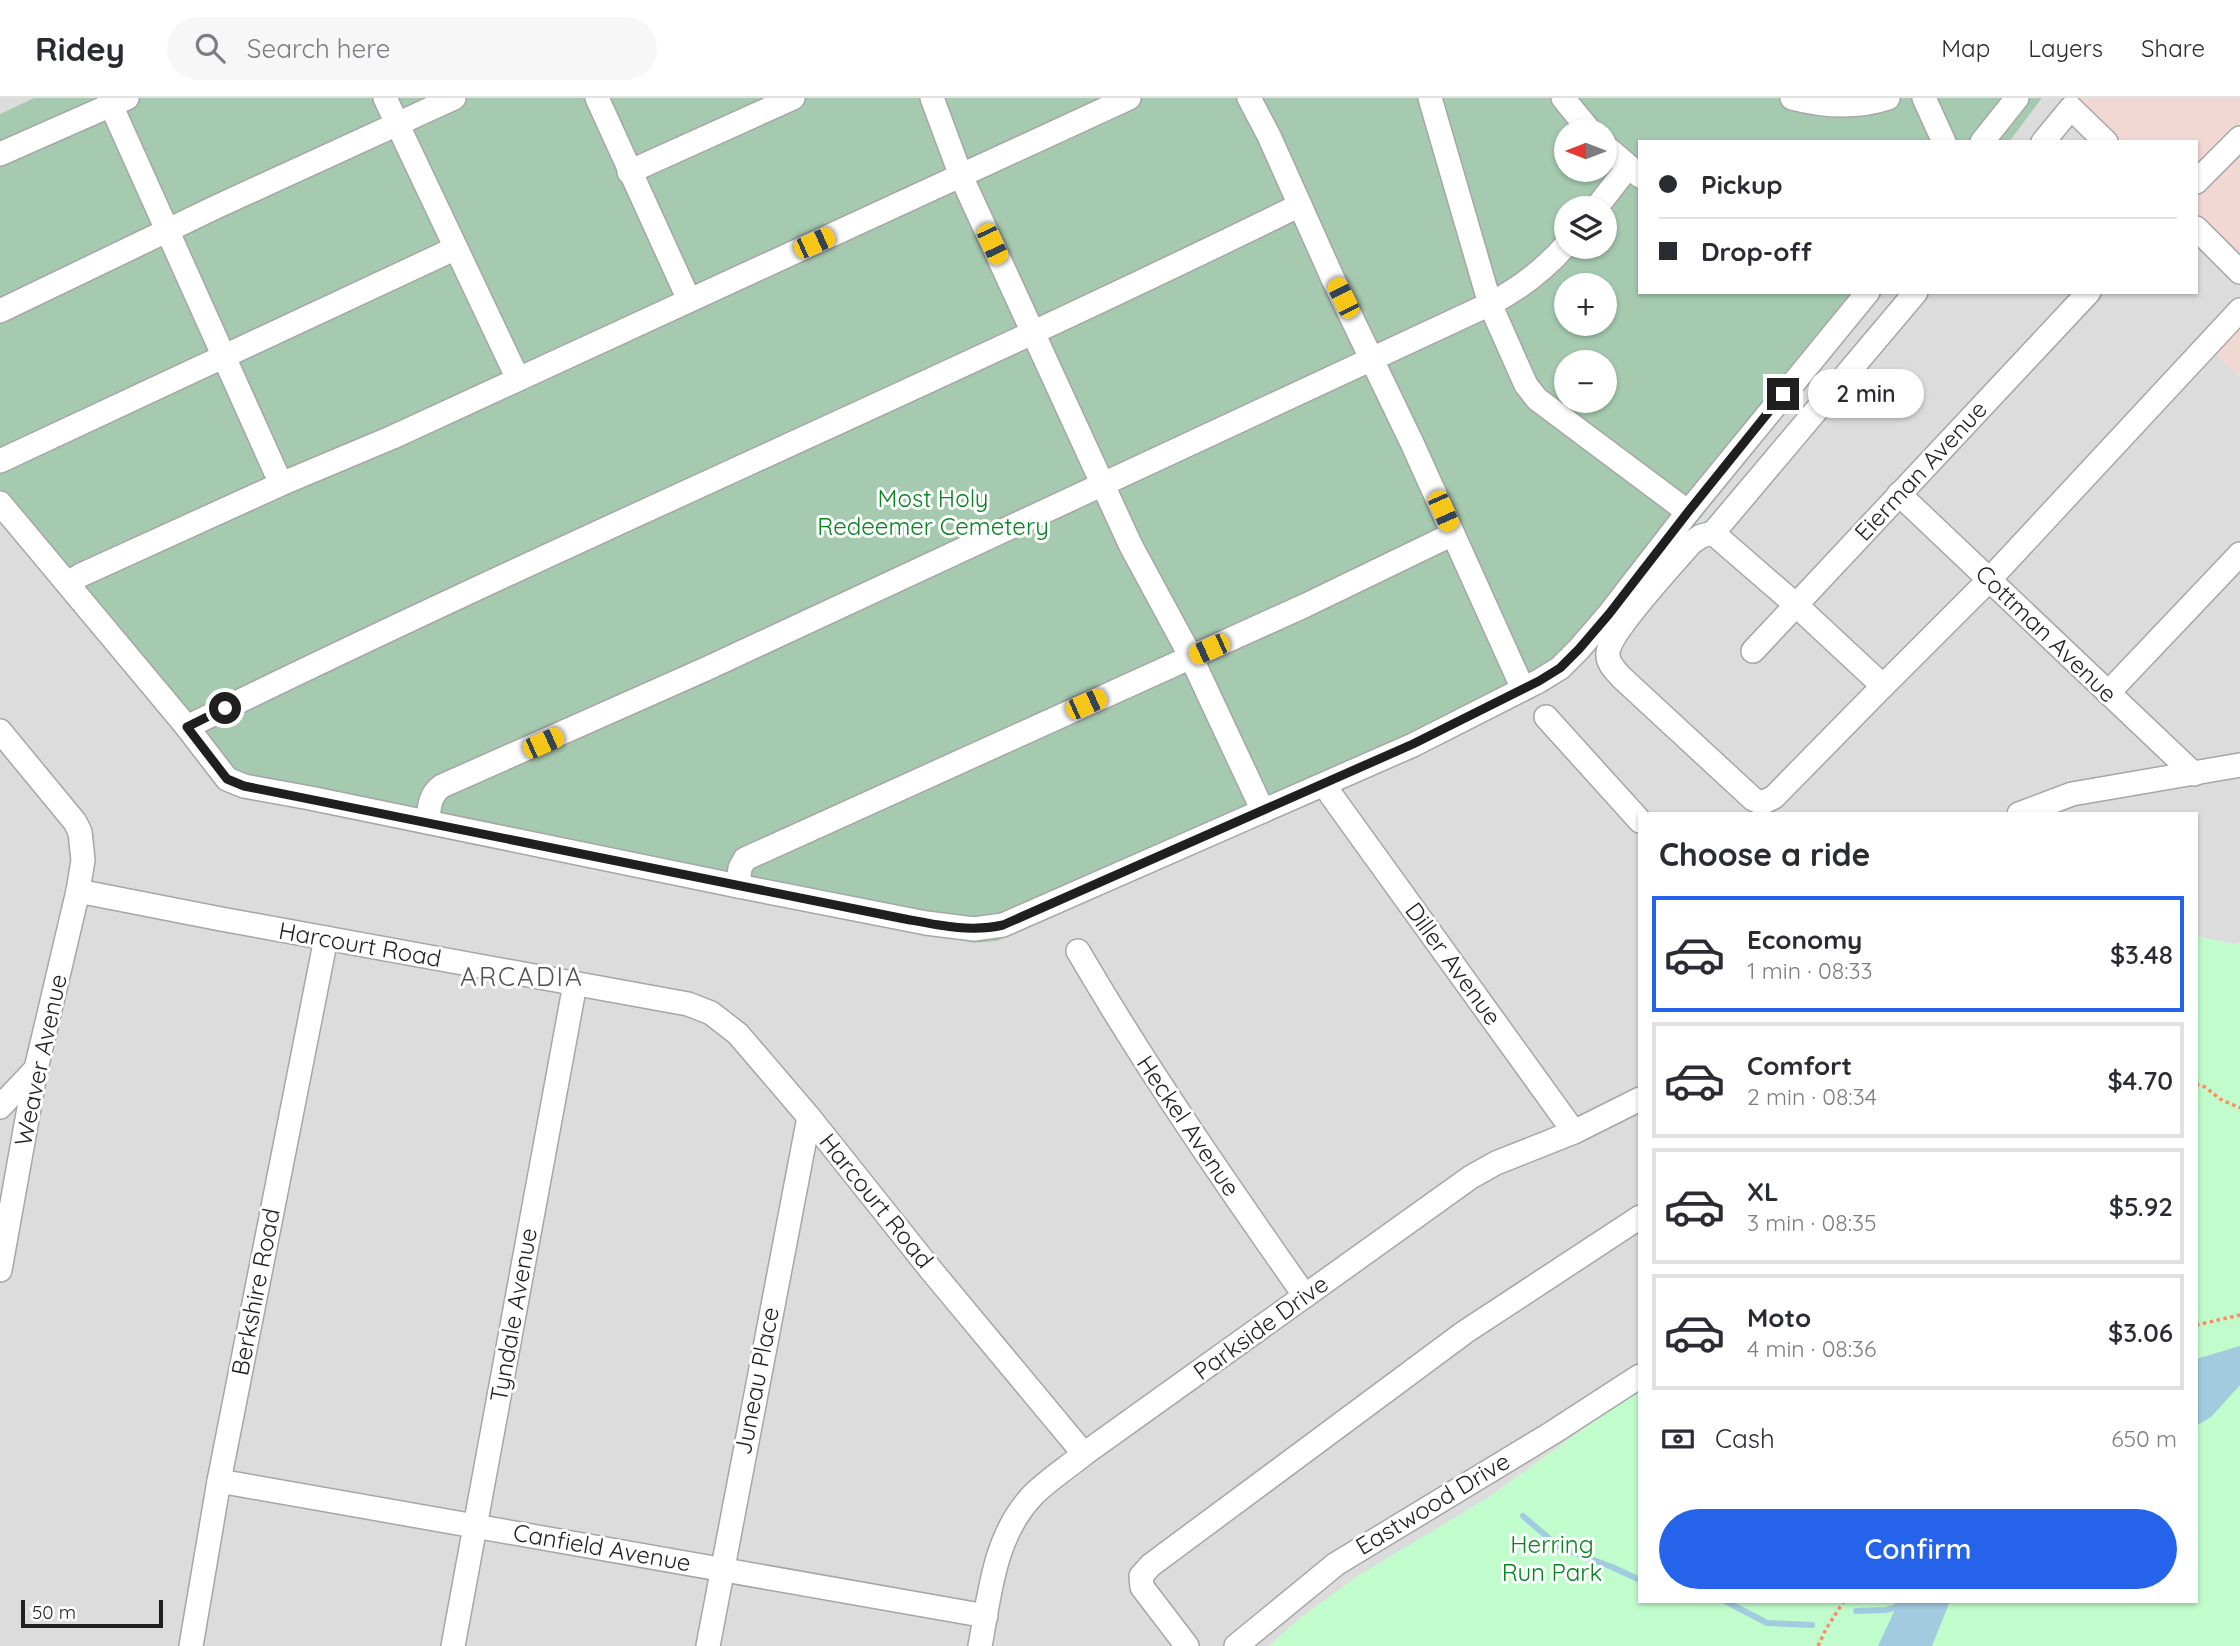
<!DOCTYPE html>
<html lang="en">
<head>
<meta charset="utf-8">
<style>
  :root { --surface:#fff; --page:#f7f7f7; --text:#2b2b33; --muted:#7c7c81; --line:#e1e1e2; --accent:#2563eb }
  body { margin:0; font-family:Quicksand,sans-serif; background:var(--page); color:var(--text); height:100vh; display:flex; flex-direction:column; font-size:26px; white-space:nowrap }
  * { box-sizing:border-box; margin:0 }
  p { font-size:23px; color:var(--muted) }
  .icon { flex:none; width:38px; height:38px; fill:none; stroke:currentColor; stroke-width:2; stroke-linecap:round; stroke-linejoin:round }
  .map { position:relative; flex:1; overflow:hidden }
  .drawer { position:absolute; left:1638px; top:714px; width:560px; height:791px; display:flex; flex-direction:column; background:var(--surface); border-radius:0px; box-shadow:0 2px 5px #0004 }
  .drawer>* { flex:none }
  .guide { position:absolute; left:1638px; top:42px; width:560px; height:154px; border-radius:0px; box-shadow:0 2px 5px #0004; display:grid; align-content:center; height:154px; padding:0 21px; background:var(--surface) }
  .needle { width:46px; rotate:270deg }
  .fabs { position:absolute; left:1554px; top:21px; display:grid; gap:14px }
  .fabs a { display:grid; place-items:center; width:63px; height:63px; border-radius:50%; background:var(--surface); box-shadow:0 2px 5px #0004; font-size:35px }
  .scale { position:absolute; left:21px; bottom:18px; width:142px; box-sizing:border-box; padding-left:7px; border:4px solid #1f1f1f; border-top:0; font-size:19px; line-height:24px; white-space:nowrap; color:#1f1f1f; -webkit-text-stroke:5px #fff; paint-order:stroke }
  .end { position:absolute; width:32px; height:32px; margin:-16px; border:9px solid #1f1f1f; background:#fff; box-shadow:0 0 0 4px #fff }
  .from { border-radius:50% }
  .bubble { position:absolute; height:49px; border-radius:24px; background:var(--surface); box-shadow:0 2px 5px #0004; font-size:23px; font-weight:600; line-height:49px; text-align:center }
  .car { position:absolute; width:21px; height:42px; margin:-21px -10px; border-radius:9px; box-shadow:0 0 5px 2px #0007; background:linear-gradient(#f5c518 24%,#345 0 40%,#f5c518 0 76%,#345 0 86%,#f5c518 0) }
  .guide b { display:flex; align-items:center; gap:24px; height:66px; font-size:26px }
  .guide b+b { border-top:2px solid var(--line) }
  .guide i { width:18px; height:18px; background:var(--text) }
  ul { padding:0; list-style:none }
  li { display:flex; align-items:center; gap:21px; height:116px; margin:0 14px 10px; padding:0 7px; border:4px solid var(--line); border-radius:0px }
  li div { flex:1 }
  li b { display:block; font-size:26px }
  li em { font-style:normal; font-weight:600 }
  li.active { border-color:var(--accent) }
  li>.icon { width:63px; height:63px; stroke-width:1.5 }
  h2 { padding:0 21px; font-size:32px; line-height:84px }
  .pay { display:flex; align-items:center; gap:18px; height:77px; padding:0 21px; font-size:26px }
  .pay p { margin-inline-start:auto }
  .button { display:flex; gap:14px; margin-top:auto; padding:14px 21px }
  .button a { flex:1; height:80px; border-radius:42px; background:var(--accent); color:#fff; font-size:28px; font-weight:600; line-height:80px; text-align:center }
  header { display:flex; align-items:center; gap:42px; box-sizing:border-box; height:98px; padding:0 35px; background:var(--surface); border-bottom:2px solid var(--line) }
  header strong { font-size:33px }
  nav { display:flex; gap:38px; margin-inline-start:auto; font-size:24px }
  .search { width:490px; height:63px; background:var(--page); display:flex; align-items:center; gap:18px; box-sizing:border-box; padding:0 24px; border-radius:38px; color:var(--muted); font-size:26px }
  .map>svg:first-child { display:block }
  .residential { fill:#dddcdc }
  .commercial { fill:#f2d8d3 }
  .cemetery { fill:#a5caaf; fill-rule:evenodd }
  .park { fill:#c0fccc }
  .water { fill:#a3cbe0 }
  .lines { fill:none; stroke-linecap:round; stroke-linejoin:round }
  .stream { stroke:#a3cbe0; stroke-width:6 }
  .minor-casing { stroke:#a6a6a6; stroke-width:26 }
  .path { stroke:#ff8967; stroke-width:3.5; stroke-dasharray:3.5 3.5; stroke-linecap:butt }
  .minor { stroke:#fff; stroke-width:23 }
  .route { stroke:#1f1f1f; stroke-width:9 }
  .labels { text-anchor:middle; stroke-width:6; stroke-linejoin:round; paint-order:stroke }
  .street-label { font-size:24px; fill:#1f1f1f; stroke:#fff }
  .park-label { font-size:24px; fill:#068420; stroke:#fff }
  .neighbourhood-label { font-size:26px; letter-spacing:2px; fill:#525252; stroke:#fff }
</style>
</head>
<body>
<header>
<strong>Ridey</strong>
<div class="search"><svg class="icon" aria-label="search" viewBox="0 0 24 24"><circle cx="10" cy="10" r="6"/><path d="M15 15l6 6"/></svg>Search here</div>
<nav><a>Map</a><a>Layers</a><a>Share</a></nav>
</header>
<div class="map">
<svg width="2240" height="1548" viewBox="0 0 2240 1548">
  <rect width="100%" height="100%" fill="#f0eee5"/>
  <!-- residential -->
  <g class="residential">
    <polygon points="0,0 34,0 0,16"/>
    <polygon points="2042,0 2075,0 2117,44 2009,44"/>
    <polygon points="2196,126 2240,171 2240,209 2207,247 2240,279 2240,845 2233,846 2196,838 2196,716 1640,716 1640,1290 1489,1399 1359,1478 1300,1520 1269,1548 0,1548 0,417 975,845 997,843 1238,733 1851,234 1884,194 2196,194"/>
  </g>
  <!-- commercial -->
  <g class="commercial">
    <polygon points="2075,0 2240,0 2240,171 2196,126 2196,44 2117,44"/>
    <polygon points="2240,209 2240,279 2206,247"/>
  </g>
  <!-- cemetery -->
  <path class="cemetery" d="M34,0H2042L2009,44H1640V194H1884L1602,541L1238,733L997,843L975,845L736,798L251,696L0,417V16ZM1566,33H1605V72H1566ZM1566,110H1605V149H1566ZM1566,187H1605V226H1566ZM1566,264H1605V303H1566Z"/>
  <!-- park -->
  <polygon class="park" points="2196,838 2233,846 2240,845 2240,1548 1269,1548 1300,1520 1359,1477 1489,1399 1640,1290 1640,1503 2196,1503"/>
  <!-- water -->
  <g class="water">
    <polygon points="2240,1248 2240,1287 2211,1319 2196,1328 2196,1261"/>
    <polygon points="1899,1503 1950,1503 1932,1548 1878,1548"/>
  </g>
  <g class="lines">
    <!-- stream -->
    <g class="stream">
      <polyline points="1523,1418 1559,1449 1612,1469 1640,1482"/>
      <polyline points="1725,1503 1767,1525 1812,1527"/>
      <polyline points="1856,1513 1886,1512 1897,1509 1898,1503"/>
    </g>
    <defs>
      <g id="minor">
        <polyline points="385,0 518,281"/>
        <polyline points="597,0 689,202"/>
        <polyline points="932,0 961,78 1131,448 1191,559 1263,713"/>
        <polyline points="1249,0 1269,38 1333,181 1412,345 1523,591"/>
        <polyline points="1430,0 1490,206 1526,287 1537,301 1688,414"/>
        <polyline points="1563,0 1590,33"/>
        <path d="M1792,0C1823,8 1858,10 1888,0"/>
        <polyline points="1924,0 1944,44"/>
        <polyline points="111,7 281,386"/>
        <polyline points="1982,44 2017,0"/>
        <polyline points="2043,44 2071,10 2106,44"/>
        <polyline points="1605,48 1640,78"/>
        <polyline points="0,56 127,0"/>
        <polyline points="629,74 793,0"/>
        <polyline points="2196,84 2240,40"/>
        <polyline points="1596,110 1628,69"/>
        <polyline points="2196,130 2240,174"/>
        <polyline points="1916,194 1713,435 1796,507 1883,588 1989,482 2240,212"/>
        <polyline points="0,213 216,109 454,0"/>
        <polyline points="0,363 456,150"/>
        <polyline points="1899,396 2194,676"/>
        <polyline points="0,405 187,629 227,681 244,688 310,700 738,788 926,825 974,831 1003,827 1413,647 1539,583 1560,570 1579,551 1609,516 1688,414 1868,194"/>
        <path d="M1713,435L1701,438L1691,445C1674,465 1609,534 1608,555C1607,565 1615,572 1621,579L1753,701L1762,705L1774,699L1883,588"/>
        <polyline points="68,485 81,477 281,386 393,339 1129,0"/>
        <polyline points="1753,553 2089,194"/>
        <polyline points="2108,595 2240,456"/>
        <polyline points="1546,619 1640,723"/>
        <path d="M187,629C554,448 932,288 1300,107"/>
        <polyline points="0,633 75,724 80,734 83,762 78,793 36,971 0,1172"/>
        <polyline points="1331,697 1574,1034"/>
        <polyline points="2019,716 2072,696 2240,667"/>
        <path d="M428,724C429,710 429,697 442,688L708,570L1490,206C1519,191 1544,172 1566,147"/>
        <polyline points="738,788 740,770 745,761 1304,508 1453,436"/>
        <polyline points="78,793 221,821 688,906 711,915 738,936 809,1019 931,1172 1084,1356"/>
        <path d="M1078,853C1148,973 1225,1084 1305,1198"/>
        <polyline points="0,1009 36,971"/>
        <polyline points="219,1383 986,1518"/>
        <polyline points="191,1548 219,1383 326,840"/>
        <polyline points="453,1548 575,886"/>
        <polyline points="708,1548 809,1019"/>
        <path d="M980,1548C990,1495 994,1438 1033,1397C1048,1382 1068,1369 1084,1356L1471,1079L1496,1065L1574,1034L1640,1001"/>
        <polyline points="1187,1548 1142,1489 1141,1478 1151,1467 1465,1234 1640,1119"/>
        <polyline points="1236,1548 1336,1466 1552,1335 1640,1278"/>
      </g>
    </defs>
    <!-- minor casing -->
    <use href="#minor" class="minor-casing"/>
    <!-- path -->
    <g class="path">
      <polyline points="2196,986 2205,989 2220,1001 2240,1010"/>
      <polyline points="2196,1227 2240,1217"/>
      <polyline points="1818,1548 1826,1531 1844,1503"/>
    </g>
    <!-- minor -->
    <use href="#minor" class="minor"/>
  </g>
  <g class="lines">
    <!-- route -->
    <path class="route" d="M225,610L187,629L227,681L244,688L900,820C933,826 969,835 1003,827L1413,646L1539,583L1560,570L1579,551L1609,516L1688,414L1783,296"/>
  </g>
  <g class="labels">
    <!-- street labels -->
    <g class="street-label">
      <text transform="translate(1921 373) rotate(-47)" y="8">Eierman Avenue</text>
      <text transform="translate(2046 536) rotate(44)" y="8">Cottman Avenue</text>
      <text transform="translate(360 847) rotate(10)" y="8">Harcourt Road</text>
      <text transform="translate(1453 866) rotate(54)" y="8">Diller Avenue</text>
      <text transform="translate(41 962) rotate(-78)" y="8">Weaver Avenue</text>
      <text transform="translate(1188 1028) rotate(56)" y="8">Heckel Avenue</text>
      <text transform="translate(876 1103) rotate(51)" y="8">Harcourt Road</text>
      <text transform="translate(256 1194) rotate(-79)" y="8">Berkshire Road</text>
      <text transform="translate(514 1217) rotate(-80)" y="8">Tyndale Avenue</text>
      <text transform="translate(1261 1230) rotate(-36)" y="8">Parkside Drive</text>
      <text transform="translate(757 1283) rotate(-79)" y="8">Juneau Place</text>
      <text transform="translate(1433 1406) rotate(-31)" y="8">Eastwood Drive</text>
      <text transform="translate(602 1450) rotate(10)" y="8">Canfield Avenue</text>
    </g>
    <!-- park labels -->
    <g class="park-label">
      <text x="933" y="409">Most Holy<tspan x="933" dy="28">Redeemer Cemetery</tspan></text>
      <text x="1552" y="1455">Herring<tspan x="1552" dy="28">Run Park</tspan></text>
    </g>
    <!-- neighbourhood labels -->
    <g class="neighbourhood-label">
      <text x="522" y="888">ARCADIA</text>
    </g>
  </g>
</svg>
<div class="fabs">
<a><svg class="needle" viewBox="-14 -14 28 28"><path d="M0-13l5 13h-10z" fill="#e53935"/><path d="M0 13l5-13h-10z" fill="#7c7c81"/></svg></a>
<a><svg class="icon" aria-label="layers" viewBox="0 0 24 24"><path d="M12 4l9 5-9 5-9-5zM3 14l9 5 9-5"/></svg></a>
<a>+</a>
<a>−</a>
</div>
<div class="scale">50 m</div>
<i class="end from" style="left:225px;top:610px"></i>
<i class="end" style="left:1783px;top:296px"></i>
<div class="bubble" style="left:1808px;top:271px;width:116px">2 min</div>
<i class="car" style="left:814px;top:145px;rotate:66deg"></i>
<i class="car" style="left:992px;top:146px;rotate:155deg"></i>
<i class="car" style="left:1343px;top:200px;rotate:333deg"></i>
<i class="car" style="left:1443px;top:413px;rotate:156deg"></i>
<i class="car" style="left:1209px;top:551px;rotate:246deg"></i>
<i class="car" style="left:1086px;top:606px;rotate:66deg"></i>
<i class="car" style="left:543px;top:645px;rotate:66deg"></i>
<div class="guide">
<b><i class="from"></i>Pickup</b>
<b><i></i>Drop-off</b>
</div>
<section class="drawer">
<h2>Choose a ride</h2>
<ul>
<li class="active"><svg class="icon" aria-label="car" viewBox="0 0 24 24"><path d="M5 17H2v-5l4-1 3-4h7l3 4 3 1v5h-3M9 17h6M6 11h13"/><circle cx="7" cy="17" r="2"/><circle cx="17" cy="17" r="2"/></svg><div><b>Economy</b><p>1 min · 08:33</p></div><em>$3.48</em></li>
<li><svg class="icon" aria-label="car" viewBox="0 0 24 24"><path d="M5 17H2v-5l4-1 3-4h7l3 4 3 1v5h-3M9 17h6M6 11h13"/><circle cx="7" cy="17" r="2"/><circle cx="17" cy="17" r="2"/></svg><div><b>Comfort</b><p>2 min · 08:34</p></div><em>$4.70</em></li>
<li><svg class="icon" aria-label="car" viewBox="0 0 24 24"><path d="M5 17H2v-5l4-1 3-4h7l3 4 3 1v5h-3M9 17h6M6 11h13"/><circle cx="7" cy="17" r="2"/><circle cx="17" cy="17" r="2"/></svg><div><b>XL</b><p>3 min · 08:35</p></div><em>$5.92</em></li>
<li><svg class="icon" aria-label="car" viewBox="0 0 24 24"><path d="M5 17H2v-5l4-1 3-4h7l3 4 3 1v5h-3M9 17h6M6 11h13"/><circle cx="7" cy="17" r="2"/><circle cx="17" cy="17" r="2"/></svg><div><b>Moto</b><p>4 min · 08:36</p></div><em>$3.06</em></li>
</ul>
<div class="pay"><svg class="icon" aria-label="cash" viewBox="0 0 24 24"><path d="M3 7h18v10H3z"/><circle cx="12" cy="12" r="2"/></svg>Cash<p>650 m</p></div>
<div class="button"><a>Confirm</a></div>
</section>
</div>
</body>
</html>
